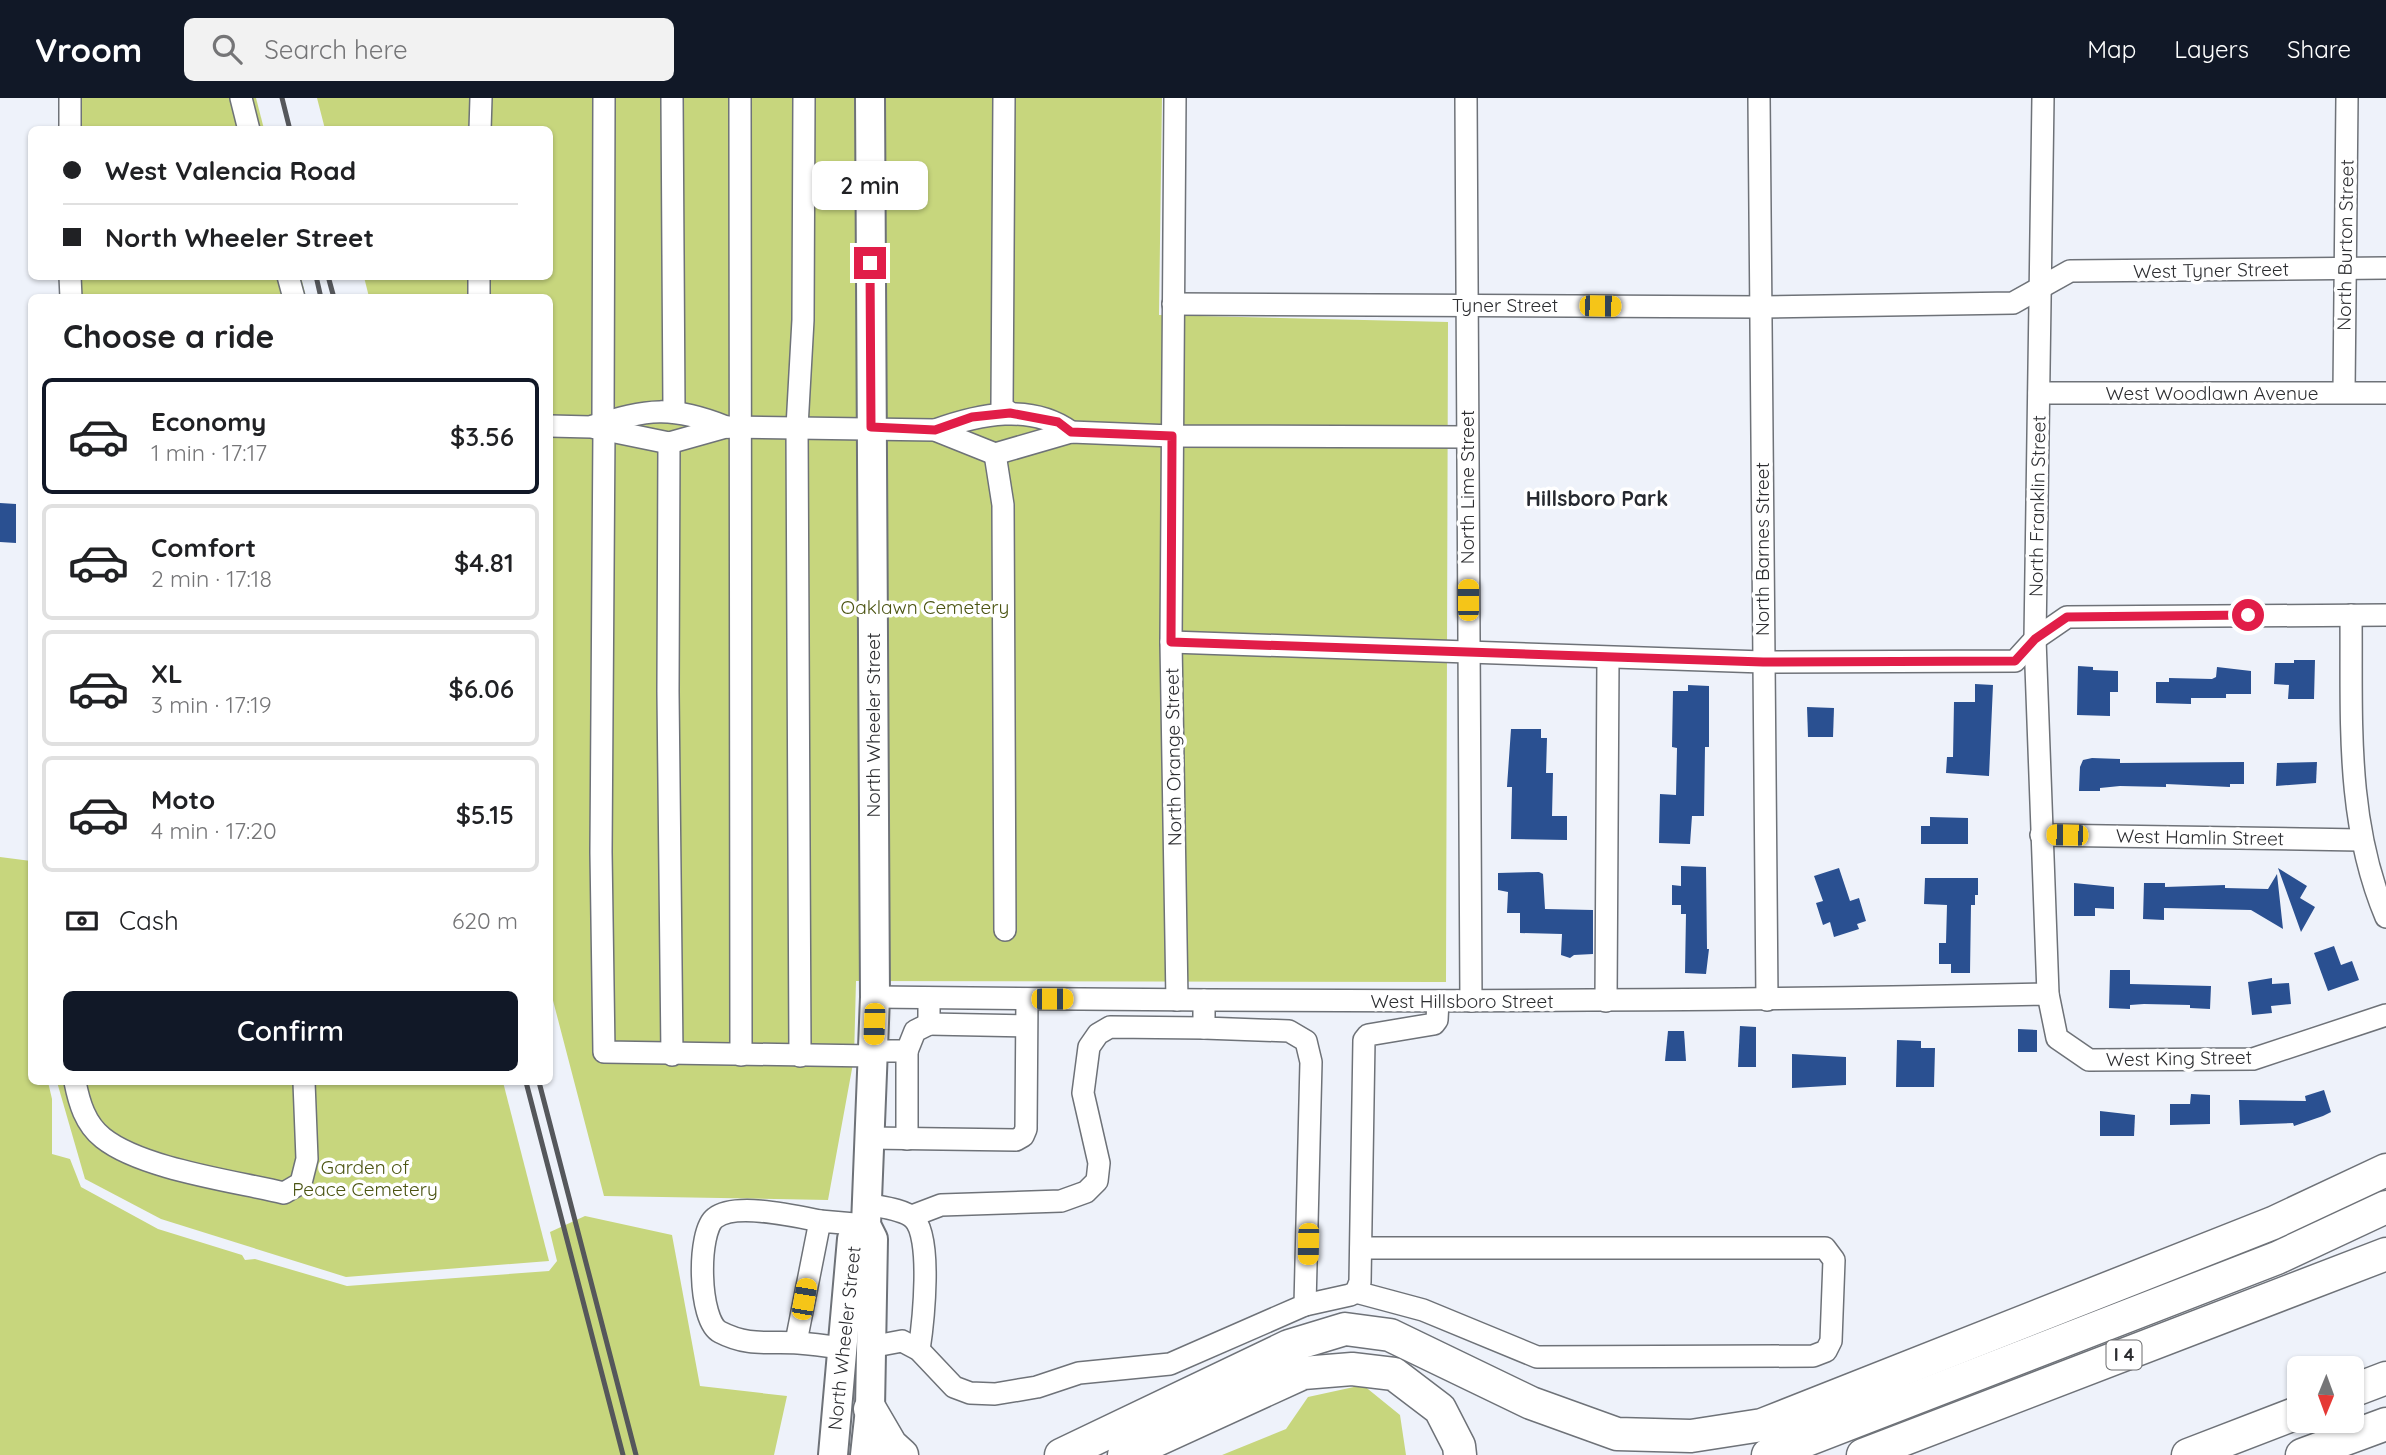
<!DOCTYPE html>
<html lang="en">
<head>
<meta charset="utf-8">
<style>
  :root { --surface:#fff; --page:#f2f2f2; --text:#202124; --muted:#757577; --line:#e0e0e0; --accent:#111827 }
  body { margin:0; font-family:Quicksand,sans-serif; background:var(--page); color:var(--text); height:100vh; display:flex; flex-direction:column; font-size:26px; white-space:nowrap }
  * { box-sizing:border-box; margin:0 }
  p { font-size:23px; color:var(--muted) }
  .icon { flex:none; width:38px; height:38px; fill:none; stroke:currentColor; stroke-width:2; stroke-linecap:round; stroke-linejoin:round }
  .map { position:relative; flex:1; overflow:hidden }
  .side { position:absolute; left:28px; top:196px; width:525px; height:791px; display:flex; flex-direction:column; background:var(--surface); border-radius:10px; box-shadow:0 2px 5px #0004 }
  .side>* { flex:none }
  .guide { position:absolute; left:28px; top:28px; width:525px; height:154px; border-radius:10px; box-shadow:0 2px 5px #0004; display:grid; align-content:center; height:154px; padding:0 35px; background:var(--surface) }
  .needle { width:46px; rotate:181deg }
  .controls { position:absolute; left:2287px; top:1258px; display:grid; gap:14px }
  .controls a { display:grid; place-items:center; width:77px; height:77px; border-radius:10px; background:var(--surface); box-shadow:0 2px 5px #0004; font-size:35px }
  .end { position:absolute; width:32px; height:32px; margin:-16px; border:9px solid #e11d48; background:#fff; box-shadow:0 0 0 4px #fff }
  .from { border-radius:50% }
  .bubble { position:absolute; height:49px; border-radius:10px; background:var(--surface); box-shadow:0 2px 5px #0004; font-size:23px; font-weight:600; line-height:49px; text-align:center }
  .car { position:absolute; width:21px; height:42px; margin:-21px -10px; border-radius:9px; box-shadow:0 0 5px 2px #0007; background:linear-gradient(#f5c518 24%,#345 0 40%,#f5c518 0 76%,#345 0 86%,#f5c518 0) }
  .guide b { display:flex; align-items:center; gap:24px; height:66px; font-size:26px }
  .guide b+b { border-top:2px solid var(--line) }
  .guide i { width:18px; height:18px; background:var(--text) }
  ul { padding:0; list-style:none }
  li { display:flex; align-items:center; gap:21px; height:116px; margin:0 14px 10px; padding:0 21px; border:4px solid var(--line); border-radius:10px }
  li div { flex:1 }
  li b { display:block; font-size:26px }
  li em { font-style:normal; font-weight:600 }
  li.current { border-color:var(--accent) }
  li>.icon { width:63px; height:63px; stroke-width:1.5 }
  h2 { padding:0 35px; font-size:32px; line-height:84px }
  .pay { display:flex; align-items:center; gap:18px; height:77px; padding:0 35px; font-size:26px }
  .pay p { margin-inline-start:auto }
  .primary-button { display:flex; gap:14px; margin-top:auto; padding:14px 35px }
  .primary-button a { flex:1; height:80px; border-radius:10px; background:var(--accent); color:#fff; font-size:28px; font-weight:600; line-height:80px; text-align:center }
  header { display:flex; align-items:center; gap:42px; box-sizing:border-box; height:98px; padding:0 35px; background:var(--accent); color:#fff }
  header strong { font-size:33px }
  nav { display:flex; gap:38px; margin-inline-start:auto; font-size:24px }
  .search { width:490px; height:63px; background:var(--page); display:flex; align-items:center; gap:18px; box-sizing:border-box; padding:0 24px; border-radius:10px; color:var(--muted); font-size:26px }
  .map>svg:first-child { display:block }
  .green { fill:#c7d67d }
  .building { fill:#2a5091 }
  .lines { fill:none; stroke-linecap:round; stroke-linejoin:round }
  .minor-casing { stroke:#6e7278; stroke-width:24 }
  .major-casing { stroke:#6e7278; stroke-width:32 }
  .highway-casing { stroke:#6e7278; stroke-width:35 }
  .minor { stroke:#fff; stroke-width:21 }
  .major { stroke:#fff; stroke-width:28 }
  .highway { stroke:#fff; stroke-width:32 }
  .rail { stroke:#55575b; stroke-width:5 }
  .route { stroke:#e11d48; stroke-width:9 }
  .labels { text-anchor:middle; stroke-width:7; stroke-linejoin:round; paint-order:stroke }
  .shield { fill:#fff; stroke:#6c6d6f; stroke-width:2 }
  .shield-label { font-size:18px; font-weight:bold; fill:#2d2e31 }
  .street-label { font-size:19px; fill:#2d2e31; stroke:#fff }
  .park-label { font-size:19px; fill:#4b5412; stroke:#fff }
  .neighbourhood-label { font-size:21px; font-weight:bold; fill:#26292f; stroke:#fff }
</style>
</head>
<body>
<header>
<strong>Vroom</strong>
<div class="search"><svg class="icon" aria-label="search" viewBox="0 0 24 24"><circle cx="10" cy="10" r="6"/><path d="M15 15l6 6"/></svg>Search here</div>
<nav><a>Map</a><a>Layers</a><a>Share</a></nav>
</header>
<div class="map">
<svg width="2386" height="1357" viewBox="0 0 2386 1357">
  <rect width="100%" height="100%" fill="#eef2fa"/>
  <!-- green -->
  <g class="green">
    <polygon points="60,0 256,0 264,31 60,32"/>
    <polygon points="317,0 1162,0 1159,217 1448,224 1446,884 856,883 854,960 828,1102 604,1098 550,891 550,200 369,199 364,179 550,178 550,32 325,31"/>
    <polygon points="59,178 301,179 306,199 59,200"/>
    <polygon points="0,759 31,763 32,984 48,984 52,1001 52,1056 70,1061 81,1089 158,1131 242,1157 245,1162 255,1161 347,1188 549,1173 557,1163 550,1134 585,1118 672,1137 700,1288 787,1298 774,1357 0,1357"/>
    <polygon points="57,984 503,984 549,1163 346,1179 161,1121 85,1081"/>
    <polygon points="1363,1287 1400,1317 1406,1357 1222,1357 1286,1331 1308,1299"/>
  </g>
  <!-- building -->
  <g class="building">
    <polygon points="0,405 16,406 16,445 0,444"/>
    <polygon points="2294,562 2315,562 2314,601 2288,601 2289,587 2274,586 2275,565 2294,565"/>
    <polygon points="2078,568 2093,569 2093,572 2118,573 2118,594 2110,594 2110,618 2077,617"/>
    <polygon points="2217,569 2251,573 2251,596 2226,596 2226,600 2191,600 2191,606 2156,605 2156,584 2169,584 2169,580 2212,581 2216,579"/>
    <polygon points="1975,586 1993,587 1989,678 1946,675 1947,659 1953,659 1954,604 1975,604"/>
    <polygon points="1688,587 1709,588 1709,649 1705,649 1704,718 1692,718 1690,746 1659,745 1660,696 1676,697 1677,650 1672,649 1673,593 1688,593"/>
    <polygon points="1807,609 1834,610 1833,639 1808,639"/>
    <polygon points="1511,631 1541,631 1541,640 1547,640 1546,675 1553,675 1552,718 1567,718 1567,742 1511,741 1512,689 1507,689"/>
    <polygon points="2092,660 2120,661 2120,665 2244,664 2244,686 2230,686 2230,689 2166,686 2166,689 2120,688 2100,690 2100,693 2079,693 2080,669 2083,662"/>
    <polygon points="2317,664 2316,685 2276,688 2277,665"/>
    <polygon points="1930,719 1968,720 1968,746 1921,746 1921,728 1930,728"/>
    <polygon points="1681,768 1706,769 1707,851 1709,851 1706,876 1685,875 1686,816 1681,816 1681,807 1672,807 1672,787 1681,788"/>
    <polygon points="1839,770 1850,803 1859,800 1866,823 1857,826 1859,831 1834,839 1830,824 1823,827 1816,805 1823,803 1814,778"/>
    <polygon points="2278,770 2307,788 2300,800 2315,809 2301,834"/>
    <polygon points="1539,774 1543,776 1545,811 1593,812 1593,856 1574,857 1570,860 1561,857 1562,836 1520,835 1520,815 1507,815 1508,794 1498,792 1498,775"/>
    <polygon points="2277,776 2283,831 2251,812 2164,810 2164,822 2143,821 2144,785 2165,785 2165,789 2225,787 2225,790 2268,791"/>
    <polygon points="1925,780 1978,780 1978,797 1975,797 1975,807 1971,807 1970,875 1951,875 1951,866 1939,866 1939,845 1946,845 1947,807 1924,806"/>
    <polygon points="2074,785 2114,789 2114,811 2095,810 2095,818 2074,818"/>
    <polygon points="2334,848 2341,867 2352,863 2359,882 2328,893 2314,855"/>
    <polygon points="2110,872 2130,872 2130,886 2211,888 2210,911 2190,910 2190,907 2144,906 2130,907 2130,911 2109,910"/>
    <polygon points="2272,880 2272,886 2289,885 2291,906 2271,908 2272,915 2252,917 2248,884"/>
    <polygon points="1740,928 1756,929 1756,969 1738,969"/>
    <polygon points="2018,931 2037,932 2037,954 2018,954"/>
    <polygon points="1668,933 1684,933 1686,963 1665,963"/>
    <polygon points="1897,942 1921,943 1921,950 1935,950 1934,989 1896,989"/>
    <polygon points="1792,956 1846,959 1846,987 1792,990"/>
    <polygon points="2324,992 2331,1014 2323,1018 2294,1028 2293,1025 2240,1027 2239,1002 2306,1003 2305,998"/>
    <polygon points="2191,996 2210,997 2210,1026 2170,1027 2170,1006 2190,1006"/>
    <polygon points="2100,1013 2135,1017 2134,1038 2100,1038"/>
  </g>
  <g class="lines">
    <defs>
      <g id="minor">
        <polyline points="70,0 70,32"/>
        <polyline points="241,0 249,32"/>
        <polyline points="672,0 674,312"/>
        <polyline points="740,0 741,957"/>
        <polyline points="1004,0 1002,309 1010,315"/>
        <polyline points="1175,0 1171,544 1177,902"/>
        <polyline points="1466,0 1471,903"/>
        <polyline points="1759,0 1767,902"/>
        <polyline points="2043,0 2035,541 2048,896 2057,940 2089,962 2253,961 2386,917"/>
        <polyline points="480,32 481,0"/>
        <polyline points="70,178 71,200"/>
        <polyline points="288,178 294,200"/>
        <polyline points="479,200 479,178"/>
        <polyline points="1173,206 1760,209 2013,205 2070,173 2386,170"/>
        <polyline points="2344,294 2347,0"/>
        <polyline points="2039,295 2386,295"/>
        <polyline points="603,325 604,0"/>
        <polyline points="550,328 591,329 669,345 726,329 935,332 995,356 1071,334 1172,338 1467,339"/>
        <path d="M593,328C648,311 671,307 726,329"/>
        <polyline points="604,332 601,754 604,954 873,958"/>
        <path d="M935,332C979,316 1031,305 1071,334"/>
        <polyline points="669,345 668,594 672,957"/>
        <polyline points="995,356 1003,407 1005,832"/>
        <path d="M2351,517C2352,620 2345,722 2386,819"/>
        <polyline points="1171,544 1763,564 2015,563 2035,541 2067,519 2386,517"/>
        <polyline points="2041,737 2360,742"/>
        <path d="M875,899C1266,904 1657,905 2048,896"/>
        <polyline points="929,900 929,926 1026,928"/>
        <polyline points="1606,903 1608,560"/>
        <polyline points="873,953 907,953 915,933 929,926"/>
        <polyline points="800,958 797,329 803,222 804,0"/>
        <path d="M75,984C79,1004 85,1026 103,1040C142,1071 234,1083 284,1095L301,1085L307,1061L304,984"/>
        <polyline points="869,1040 1016,1042 1023,1038 1026,1031 1027,901"/>
        <polyline points="907,1041 907,953"/>
        <path d="M867,1106C880,1109 903,1111 913,1120C933,1137 923,1226 919,1252"/>
        <polyline points="912,1118 941,1107 1061,1103 1086,1094 1097,1083 1099,1065 1083,995 1089,949 1098,936 1110,929 1204,930"/>
        <path d="M820,1123C795,1118 735,1104 715,1120C697,1133 698,1223 720,1234C749,1249 769,1243 798,1245C812,1246 827,1248 841,1250"/>
        <polyline points="1356,1194 1423,1212 1537,1259 1813,1258 1826,1253 1831,1243 1834,1162 1825,1150 1361,1150"/>
        <polyline points="1305,1207 1350,1197 1356,1194 1360,1184 1364,942 1368,937 1434,926 1437,922 1438,903"/>
        <polyline points="796,1244 820,1123 866,1127"/>
        <polyline points="870,1249 902,1243 919,1252 954,1289 970,1295 995,1296 1037,1289 1079,1275 1170,1266 1305,1207 1311,964 1306,943 1289,933 1204,930 1204,902"/>
      </g>
      <g id="major">
        <polyline points="833,1357 852,1141 866,1127"/>
        <polyline points="865,1357 870,1311 873,1141 866,1127 875,899 870,0"/>
      </g>
      <g id="highway">
        <polyline points="2352,1293 2386,1280"/>
        <polyline points="870,1311 891,1347 902,1357"/>
        <polyline points="1061,1357 1289,1248 1345,1231 1390,1237 1531,1305 1617,1336 1691,1338 1762,1327 2273,1125 2386,1072"/>
        <polyline points="1124,1357 1303,1275 1352,1271 1394,1276 1440,1311 1459,1348 1460,1357"/>
        <polyline points="1768,1357 2277,1160 2386,1109"/>
        <polyline points="1863,1357 2386,1156"/>
        <polyline points="2188,1357 2300,1314"/>
        <polyline points="2302,1357 2386,1326"/>
      </g>
    </defs>
    <!-- minor casing -->
    <use href="#minor" class="minor-casing"/>
    <!-- major casing -->
    <use href="#major" class="major-casing"/>
    <!-- highway casing -->
    <use href="#highway" class="highway-casing"/>
    <!-- minor -->
    <use href="#minor" class="minor"/>
    <!-- major -->
    <use href="#major" class="major"/>
    <!-- highway -->
    <use href="#highway" class="highway"/>
    <!-- rail -->
    <g class="rail">
      <polyline points="282,0 290,32"/>
      <polyline points="316,178 321,200"/>
      <polyline points="328,178 334,200"/>
      <polyline points="526,984 623,1357"/>
      <polyline points="539,984 636,1357"/>
    </g>
  </g>
  <g class="lines">
    <!-- route -->
    <polyline class="route" points="870,165 871,329 935,332 972,319 1010,315 1058,324 1071,334 1172,338 1171,544 1763,564 2015,563 2035,541 2067,519 2248,517"/>
  </g>
  <g class="labels">
    <!-- shield labels -->
    <rect class="shield" x="2106.5" y="1242.5" width="35" height="29" rx="5"/>
    <g class="shield-label">
      <text x="2124" y="1263">I 4</text>
    </g>
    <!-- street labels -->
    <g class="street-label">
      <text transform="translate(2345 147) rotate(-89)" y="7">North Burton Street</text>
      <text transform="translate(2211 172) rotate(-1)" y="7">West Tyner Street</text>
      <text x="1505" y="214">Tyner Street</text>
      <text x="2212" y="302">West Woodlawn Avenue</text>
      <text transform="translate(1467 389) rotate(-90)" y="7">North Lime Street</text>
      <text transform="translate(2037 408) rotate(-89)" y="7">North Franklin Street</text>
      <text transform="translate(1762 451) rotate(-90)" y="7">North Barnes Street</text>
      <text transform="translate(873 627) rotate(-90)" y="7">North Wheeler Street</text>
      <text transform="translate(1173 659) rotate(-91)" y="7">North Orange Street</text>
      <text transform="translate(2200 739) rotate(1)" y="7">West Hamlin Street</text>
      <text x="1462" y="910">West Hillsboro Street</text>
      <text transform="translate(2179 960) rotate(-1)" y="7">West King Street</text>
      <text transform="translate(844 1240) rotate(-84)" y="7">North Wheeler Street</text>
    </g>
    <!-- park labels -->
    <g class="park-label">
      <text x="925" y="516">Oaklawn Cemetery</text>
      <text x="365" y="1076">Garden of<tspan x="365" dy="22">Peace Cemetery</tspan></text>
    </g>
    <!-- neighbourhood labels -->
    <g class="neighbourhood-label">
      <text x="1597" y="408">Hillsboro Park</text>
    </g>
  </g>
</svg>
<div class="controls">
<a><svg class="needle" viewBox="-14 -14 28 28"><path d="M0-13l5 13h-10z" fill="#e53935"/><path d="M0 13l5-13h-10z" fill="#757577"/></svg></a>
</div>
<i class="end from" style="left:2248px;top:517px"></i>
<i class="end" style="left:870px;top:165px"></i>
<div class="bubble" style="left:812px;top:63px;width:116px">2 min</div>
<i class="car" style="left:1600px;top:208px;rotate:91deg"></i>
<i class="car" style="left:1468px;top:502px;rotate:0deg"></i>
<i class="car" style="left:2067px;top:737px;rotate:271deg"></i>
<i class="car" style="left:1052px;top:901px;rotate:90deg"></i>
<i class="car" style="left:874px;top:926px;rotate:182deg"></i>
<i class="car" style="left:1308px;top:1146px;rotate:181deg"></i>
<i class="car" style="left:804px;top:1201px;rotate:10deg"></i>
<div class="guide">
<b><i class="from"></i>West Valencia Road</b>
<b><i></i>North Wheeler Street</b>
</div>
<section class="side">
<h2>Choose a ride</h2>
<ul>
<li class="current"><svg class="icon" aria-label="car" viewBox="0 0 24 24"><path d="M5 17H2v-5l4-1 3-4h7l3 4 3 1v5h-3M9 17h6M6 11h13"/><circle cx="7" cy="17" r="2"/><circle cx="17" cy="17" r="2"/></svg><div><b>Economy</b><p>1 min · 17:17</p></div><em>$3.56</em></li>
<li><svg class="icon" aria-label="car" viewBox="0 0 24 24"><path d="M5 17H2v-5l4-1 3-4h7l3 4 3 1v5h-3M9 17h6M6 11h13"/><circle cx="7" cy="17" r="2"/><circle cx="17" cy="17" r="2"/></svg><div><b>Comfort</b><p>2 min · 17:18</p></div><em>$4.81</em></li>
<li><svg class="icon" aria-label="car" viewBox="0 0 24 24"><path d="M5 17H2v-5l4-1 3-4h7l3 4 3 1v5h-3M9 17h6M6 11h13"/><circle cx="7" cy="17" r="2"/><circle cx="17" cy="17" r="2"/></svg><div><b>XL</b><p>3 min · 17:19</p></div><em>$6.06</em></li>
<li><svg class="icon" aria-label="car" viewBox="0 0 24 24"><path d="M5 17H2v-5l4-1 3-4h7l3 4 3 1v5h-3M9 17h6M6 11h13"/><circle cx="7" cy="17" r="2"/><circle cx="17" cy="17" r="2"/></svg><div><b>Moto</b><p>4 min · 17:20</p></div><em>$5.15</em></li>
</ul>
<div class="pay"><svg class="icon" aria-label="cash" viewBox="0 0 24 24"><path d="M3 7h18v10H3z"/><circle cx="12" cy="12" r="2"/></svg>Cash<p>620 m</p></div>
<div class="primary-button"><a>Confirm</a></div>
</section>
</div>
</body>
</html>
